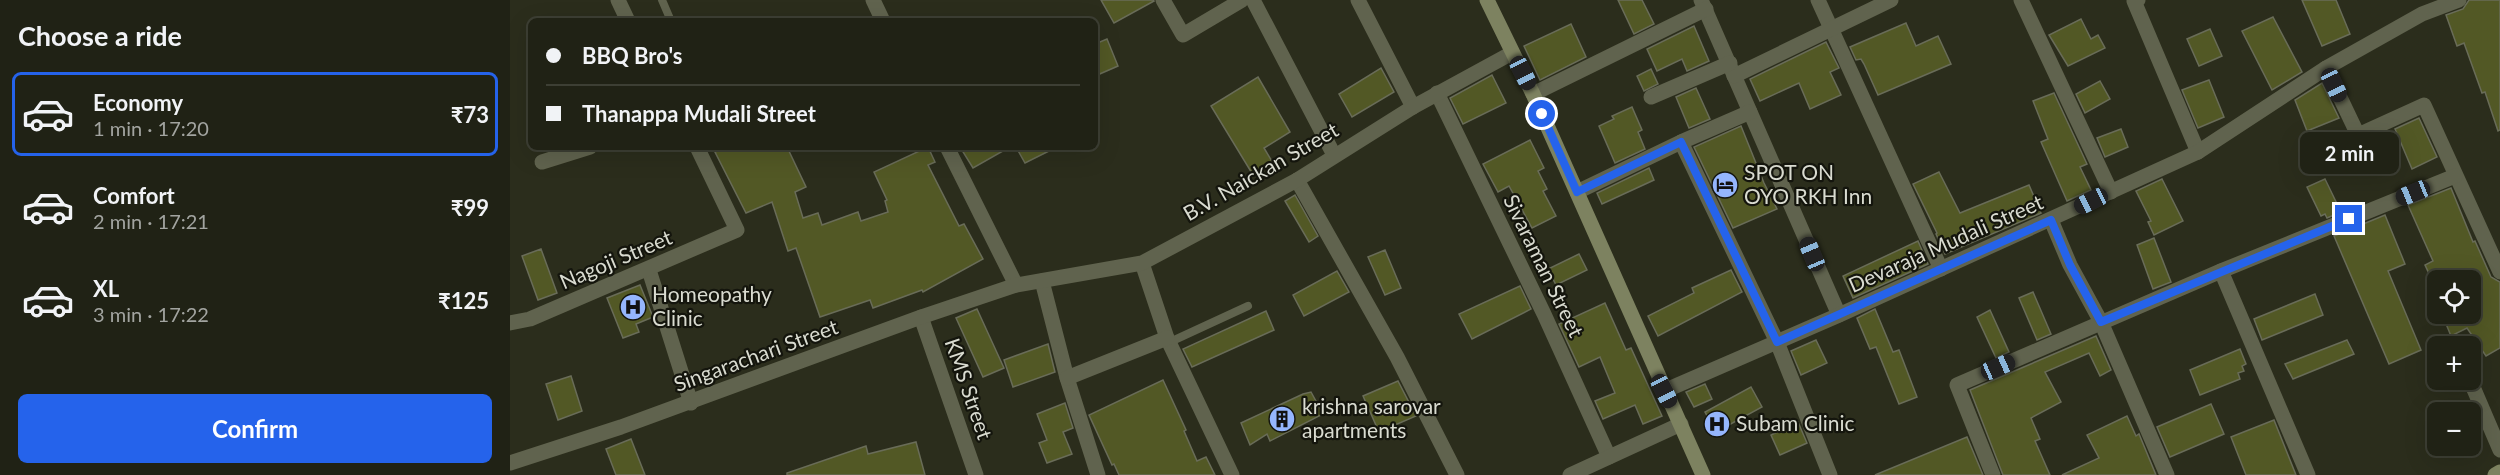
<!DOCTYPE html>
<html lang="en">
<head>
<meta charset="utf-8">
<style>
  :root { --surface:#202215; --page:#282a1e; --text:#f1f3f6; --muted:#a2a4a0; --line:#3d3f34; --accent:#2563eb }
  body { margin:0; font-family:Lato,sans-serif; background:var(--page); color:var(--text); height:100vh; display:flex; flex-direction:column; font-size:22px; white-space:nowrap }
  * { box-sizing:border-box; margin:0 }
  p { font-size:20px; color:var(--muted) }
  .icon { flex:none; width:33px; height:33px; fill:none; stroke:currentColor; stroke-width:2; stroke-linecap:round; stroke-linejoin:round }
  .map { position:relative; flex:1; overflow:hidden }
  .side { display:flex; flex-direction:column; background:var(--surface); width:510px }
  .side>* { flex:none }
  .top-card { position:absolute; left:18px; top:18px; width:570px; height:132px; border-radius:9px; box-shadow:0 6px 24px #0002,0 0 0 2px var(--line); display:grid; align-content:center; height:132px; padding:0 18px; background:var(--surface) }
  .controls { position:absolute; left:1917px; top:270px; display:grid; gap:12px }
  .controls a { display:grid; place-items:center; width:54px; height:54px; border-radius:9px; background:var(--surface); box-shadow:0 6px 24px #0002,0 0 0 2px var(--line); font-size:30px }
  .end { position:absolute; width:27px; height:27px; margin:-14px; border:8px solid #2563eb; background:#fff; box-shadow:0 0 0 3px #fff }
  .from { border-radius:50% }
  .bubble { position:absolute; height:42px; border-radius:9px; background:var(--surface); box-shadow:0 6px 24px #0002,0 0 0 2px var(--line); font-size:20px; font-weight:700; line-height:42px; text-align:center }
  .car { position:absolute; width:18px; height:36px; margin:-18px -9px; border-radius:8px; box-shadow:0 0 4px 2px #0007; background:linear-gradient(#222 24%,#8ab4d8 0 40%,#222 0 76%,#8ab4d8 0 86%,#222 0) }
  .top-card b { display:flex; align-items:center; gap:21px; height:57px; font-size:22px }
  .top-card b+b { border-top:2px solid var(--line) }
  .top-card i { width:15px; height:15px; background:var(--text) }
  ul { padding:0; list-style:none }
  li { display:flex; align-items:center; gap:18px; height:84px; margin:0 12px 9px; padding:0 6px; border:3px solid transparent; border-radius:9px }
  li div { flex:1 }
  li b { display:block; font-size:22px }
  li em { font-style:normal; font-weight:700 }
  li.selected { border-color:var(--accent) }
  li>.icon { width:54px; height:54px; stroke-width:1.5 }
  h2 { padding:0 18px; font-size:27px; line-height:72px }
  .action { display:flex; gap:12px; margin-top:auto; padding:12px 18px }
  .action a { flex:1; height:69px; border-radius:9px; background:var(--accent); color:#fff; font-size:24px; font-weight:700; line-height:69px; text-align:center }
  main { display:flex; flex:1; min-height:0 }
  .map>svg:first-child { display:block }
  .building { fill:#525825; stroke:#696c58; stroke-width:1.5 }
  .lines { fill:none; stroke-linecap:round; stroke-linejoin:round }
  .lane { stroke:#60634e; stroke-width:8 }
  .street { stroke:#60634e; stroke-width:15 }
  .secondary { stroke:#7d8260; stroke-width:15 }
  .route { stroke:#2563eb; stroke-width:8 }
  .labels { text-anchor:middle; stroke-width:4.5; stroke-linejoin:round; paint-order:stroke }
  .street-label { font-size:21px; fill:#d9dbd0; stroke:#14150d }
  .poi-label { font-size:21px; fill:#d9dbd0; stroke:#14150d; text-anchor:start }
</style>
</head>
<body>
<main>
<section class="side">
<h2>Choose a ride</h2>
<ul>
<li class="selected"><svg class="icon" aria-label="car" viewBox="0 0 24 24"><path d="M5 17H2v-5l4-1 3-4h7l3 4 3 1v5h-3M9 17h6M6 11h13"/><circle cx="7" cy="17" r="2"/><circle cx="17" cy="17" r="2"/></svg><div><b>Economy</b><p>1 min · 17:20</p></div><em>₹73</em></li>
<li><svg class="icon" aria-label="car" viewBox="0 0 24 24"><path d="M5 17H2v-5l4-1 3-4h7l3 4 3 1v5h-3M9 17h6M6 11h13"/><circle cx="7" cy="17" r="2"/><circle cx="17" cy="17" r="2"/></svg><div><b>Comfort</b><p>2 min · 17:21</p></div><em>₹99</em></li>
<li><svg class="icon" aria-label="car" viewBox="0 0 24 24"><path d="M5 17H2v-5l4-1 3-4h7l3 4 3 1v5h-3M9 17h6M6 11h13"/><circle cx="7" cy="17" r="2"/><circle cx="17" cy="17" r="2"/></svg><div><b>XL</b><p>3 min · 17:22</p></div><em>₹125</em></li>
</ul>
<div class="action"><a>Confirm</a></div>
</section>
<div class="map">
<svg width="1990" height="475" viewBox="0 0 1990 475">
  <rect width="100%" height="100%" fill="#2b2d1c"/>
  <!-- building -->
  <g class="building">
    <polygon points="591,0 643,0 644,1 604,23"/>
    <polygon points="1108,0 1132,0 1144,24 1124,34"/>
    <polygon points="1792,0 1826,0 1840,34 1812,46"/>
    <polygon points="1959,0 1990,0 1990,130 1988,131 1975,92 1972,93 1954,43 1947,46 1936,15 1953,9"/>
    <polygon points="1763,17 1792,72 1762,90 1732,31"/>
    <polygon points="1571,19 1581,39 1588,35 1595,48 1558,66 1539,35"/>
    <polygon points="1396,23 1406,46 1428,36 1441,64 1368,95 1354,64 1351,59 1346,60 1340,47"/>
    <polygon points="1061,24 1076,57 1030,80 1014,46"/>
    <polygon points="1184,26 1199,61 1177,71 1172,59 1147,71 1137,49"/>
    <polygon points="1700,29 1712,56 1689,66 1677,39"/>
    <polygon points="597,39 608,66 585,76 585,44"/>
    <polygon points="1316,42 1329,68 1320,72 1331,95 1300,109 1289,83 1250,101 1240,79"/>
    <polygon points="871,68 884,92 842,117 829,94"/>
    <polygon points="1141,69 1148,84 1134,91 1127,76"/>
    <polygon points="982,75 996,103 953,124 940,98"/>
    <polygon points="748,77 780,132 754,148 763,163 743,175 701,106"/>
    <polygon points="1699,80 1714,117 1688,128 1672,90"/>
    <polygon points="1590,81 1600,99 1575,113 1566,94"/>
    <polygon points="1812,83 1829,118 1797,131 1785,100"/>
    <polygon points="1186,88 1200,119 1179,128 1166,97"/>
    <polygon points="1544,93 1577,164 1570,167 1581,190 1557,201 1531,142 1538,139 1523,101"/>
    <polygon points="1122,107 1132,130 1128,132 1135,149 1105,163 1089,126 1104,119 1102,116"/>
    <polygon points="1909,118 1927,157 1902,169 1885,129"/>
    <polygon points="1231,126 1254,183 1267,209 1223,228 1184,147"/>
    <polygon points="1611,129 1618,147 1595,157 1587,138"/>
    <polygon points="1020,140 1034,168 1028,171 1037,189 1033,191 1046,216 1022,228 999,186 988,192 973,164"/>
    <polygon points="216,147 277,147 296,187 285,192 293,218 308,213 312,225 348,212 351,221 378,212 375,201 377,200 364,172 418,147 425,162 418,165 449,226 454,224 473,259 413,292 412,290 363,308 360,300 310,317 286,248 278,251 262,202 236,213 205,152"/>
    <polygon points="450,147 500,147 463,168"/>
    <polygon points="506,147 547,147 515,163"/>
    <polygon points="1139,168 1144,180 1092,204 1087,193"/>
    <polygon points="1429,172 1450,213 1519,185 1531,213 1435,254 1426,234 1427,233 1403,184"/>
    <polygon points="1652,179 1673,221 1644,235 1638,222 1641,221 1626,191"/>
    <polygon points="1815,179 1831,212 1817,218 1815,214 1811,216 1797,187"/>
    <polygon points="1941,188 1963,242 1965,241 1981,277 1990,282 1990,348 1976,356 1957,328 1941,336 1932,314 1960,314 1960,280 1922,280 1915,265 1923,261 1898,205"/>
    <polygon points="785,195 808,236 799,242 775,201"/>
    <polygon points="1875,215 1895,264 1878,271 1911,350 1879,364 1824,236"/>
    <polygon points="1644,238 1661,282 1643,289 1627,245"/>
    <polygon points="1408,241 1418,264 1343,298 1333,276"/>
    <polygon points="31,249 47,293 28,300 12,256"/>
    <polygon points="875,250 891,288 875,295 858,257"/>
    <polygon points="1069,254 1077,270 1046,285 1038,269"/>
    <polygon points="1221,270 1232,292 1148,336 1138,316 1184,293 1182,288"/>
    <polygon points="827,271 839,292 794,316 783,295"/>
    <polygon points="130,285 143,317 126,324 129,332 113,338 97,298"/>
    <polygon points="1010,286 1021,309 962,339 949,314"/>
    <polygon points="1523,292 1541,334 1527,340 1509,298"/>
    <polygon points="1805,294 1813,315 1752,340 1744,319"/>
    <polygon points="1095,303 1116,350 1121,348 1152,416 1133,424 1125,405 1093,419 1085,401 1105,393 1090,357 1069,367 1049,324"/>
    <polygon points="467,309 494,368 473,377 446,318"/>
    <polygon points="1365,309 1383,352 1389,350 1407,397 1389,404 1366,347 1360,349 1347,318"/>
    <polygon points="1480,310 1499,352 1486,358 1467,317"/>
    <polygon points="756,311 764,330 682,367 673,349"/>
    <polygon points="1586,336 1601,370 1590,376 1579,353 1535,372 1551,402 1521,418 1530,439 1525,441 1540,475 1493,475 1460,390"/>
    <polygon points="1306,340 1317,363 1291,375 1281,351"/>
    <polygon points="1837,340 1844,354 1783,379 1775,364"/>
    <polygon points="538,344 545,372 503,387 494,360"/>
    <polygon points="1730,349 1736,364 1732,366 1734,371 1728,373 1730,379 1690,395 1680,370"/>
    <polygon points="61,376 72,411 48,420 36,384"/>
    <polygon points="653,380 676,430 674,431 687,461 696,457 705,475 609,475 604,464 602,465 579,415"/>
    <polygon points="888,381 906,416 869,432 853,396"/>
    <polygon points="1195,384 1202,399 1184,407 1176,392"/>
    <polygon points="1241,387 1252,407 1206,432 1195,412"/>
    <polygon points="801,392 813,414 760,441 757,434 740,445 731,423 793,394"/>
    <polygon points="555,403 563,428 553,432 562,454 537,463 529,443 537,440 527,414"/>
    <polygon points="1701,404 1714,434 1660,457 1647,427"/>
    <polygon points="1617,416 1626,436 1629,434 1646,475 1552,475 1589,458 1577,435"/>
    <polygon points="1764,420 1786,475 1736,475 1721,437"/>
    <polygon points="1288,422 1297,443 1270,455 1261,435"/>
    <polygon points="1457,437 1473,475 1365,475"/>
    <polygon points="121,439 135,475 106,475 96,449"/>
    <polygon points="406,442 415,475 277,475 277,473 356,446 358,454"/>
  </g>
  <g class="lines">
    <!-- lane -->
    <g class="lane">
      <polyline points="152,0 161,21"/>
      <polyline points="660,342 738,306"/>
    </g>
    <!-- street -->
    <g class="street">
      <polyline points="108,0 118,21"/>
      <polyline points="363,0 373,21"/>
      <polyline points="653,0 673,35 732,0"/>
      <polyline points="743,0 824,155"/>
      <polyline points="848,0 903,107"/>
      <polyline points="1191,0 1329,315"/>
      <polyline points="1308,0 1431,269"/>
      <polyline points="1511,0 1601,192"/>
      <polyline points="1628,0 1624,1 1688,152"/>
      <polyline points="1816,68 1848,135 1914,105 1990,272"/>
      <polyline points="1224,76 1381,0"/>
      <polyline points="927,93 1034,314 1099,457"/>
      <polyline points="1023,94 1196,9"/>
      <polyline points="1141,97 1220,63"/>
      <polyline points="1171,142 1267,342 1320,475"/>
      <polyline points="437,147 506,285"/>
      <polyline points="32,162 80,147"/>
      <polyline points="787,180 887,357 947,475"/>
      <polyline points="1067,192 1171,142 1240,112"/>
      <polyline points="1541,220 1560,265 1591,322 1657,475"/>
      <polyline points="632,263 657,338 722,475"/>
      <polyline points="139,270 181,403"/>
      <polyline points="1711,271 1798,475"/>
      <polyline points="532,281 557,378 588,475"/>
      <polyline points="411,317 466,475"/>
      <polyline points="0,323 20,319 227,230 187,147"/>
      <polyline points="557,378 657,338"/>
      <polyline points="1960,380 1990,450"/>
      <polyline points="1154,391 1329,315 1688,152 1816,68 1912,14 1949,0"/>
      <polyline points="0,463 111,427 411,317 506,285 632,263 787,180 903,107 1002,53"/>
      <polyline points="1060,475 1171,424"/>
      <polyline points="1483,475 1447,385 1711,271 1945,176"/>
    </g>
    <!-- secondary -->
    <g class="secondary">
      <polyline points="977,0 1023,94 1193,475"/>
      <polyline points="1985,475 1990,472"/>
    </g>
  </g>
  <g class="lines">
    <!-- route -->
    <polyline class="route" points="1032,114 1067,192 1171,142 1267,342 1541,220 1560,265 1591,322 1839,219"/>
  </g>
  <!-- icons -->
  <defs>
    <symbol id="hotel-disc" viewBox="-11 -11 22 22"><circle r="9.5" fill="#95b6fd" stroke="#14150d"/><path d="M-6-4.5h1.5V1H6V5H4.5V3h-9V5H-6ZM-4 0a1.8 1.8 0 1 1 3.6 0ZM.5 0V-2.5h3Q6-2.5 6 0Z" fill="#111"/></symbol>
    <symbol id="hospital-disc" viewBox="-11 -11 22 22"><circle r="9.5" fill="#95b6fd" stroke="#14150d"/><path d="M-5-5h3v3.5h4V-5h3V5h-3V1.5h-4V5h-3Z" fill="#111"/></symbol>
    <symbol id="building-disc" viewBox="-11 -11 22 22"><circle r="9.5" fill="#95b6fd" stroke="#14150d"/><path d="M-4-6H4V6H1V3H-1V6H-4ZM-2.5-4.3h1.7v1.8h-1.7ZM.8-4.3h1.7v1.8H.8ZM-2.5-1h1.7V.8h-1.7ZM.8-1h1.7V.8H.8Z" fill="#111"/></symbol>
  </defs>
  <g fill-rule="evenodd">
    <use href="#hotel-disc" x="1200" y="170" width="30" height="30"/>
    <use href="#hospital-disc" x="108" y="292" width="30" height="30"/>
    <use href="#building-disc" x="757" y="404" width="30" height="30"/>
    <use href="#hospital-disc" x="1192" y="409" width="30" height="30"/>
  </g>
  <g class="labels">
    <!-- street labels -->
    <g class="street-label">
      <text transform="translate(751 172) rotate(-30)" y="7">B.V. Naickan Street</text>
      <text transform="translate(1436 244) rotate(-24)" y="7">Devaraja Mudali Street</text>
      <text transform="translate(106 260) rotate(-23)" y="7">Nagoji Street</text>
      <text transform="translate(1033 266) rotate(64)" y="7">Sivaraman Street</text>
      <text transform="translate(246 356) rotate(-20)" y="7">Singarachari Street</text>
      <text transform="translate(458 389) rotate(71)" y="7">KMS Street</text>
    </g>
    <!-- poi labels -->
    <g class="poi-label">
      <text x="1234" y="180">SPOT ON<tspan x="1234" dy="24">OYO RKH Inn</tspan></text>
      <text x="142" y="302">Homeopathy<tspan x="142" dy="24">Clinic</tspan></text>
      <text x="792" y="414">krishna sarovar<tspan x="792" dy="24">apartments</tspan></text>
      <text x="1226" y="431">Subam Clinic</text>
    </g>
  </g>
</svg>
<div class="controls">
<a><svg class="icon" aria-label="locate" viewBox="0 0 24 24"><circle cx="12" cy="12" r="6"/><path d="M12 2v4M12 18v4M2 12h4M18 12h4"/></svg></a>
<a>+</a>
<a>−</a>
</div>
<i class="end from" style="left:1032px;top:114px"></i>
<i class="end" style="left:1839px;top:219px"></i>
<div class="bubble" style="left:1790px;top:132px;width:99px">2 min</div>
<i class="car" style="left:1013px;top:73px;rotate:153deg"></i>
<i class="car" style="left:1824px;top:85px;rotate:155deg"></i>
<i class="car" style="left:1903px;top:193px;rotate:248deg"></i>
<i class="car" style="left:1581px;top:201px;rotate:244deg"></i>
<i class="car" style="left:1302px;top:254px;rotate:337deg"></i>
<i class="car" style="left:1488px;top:367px;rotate:66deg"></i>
<i class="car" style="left:1154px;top:391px;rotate:153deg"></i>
<div class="top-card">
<b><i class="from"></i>BBQ Bro's</b>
<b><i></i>Thanappa Mudali Street</b>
</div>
</div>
</main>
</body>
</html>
